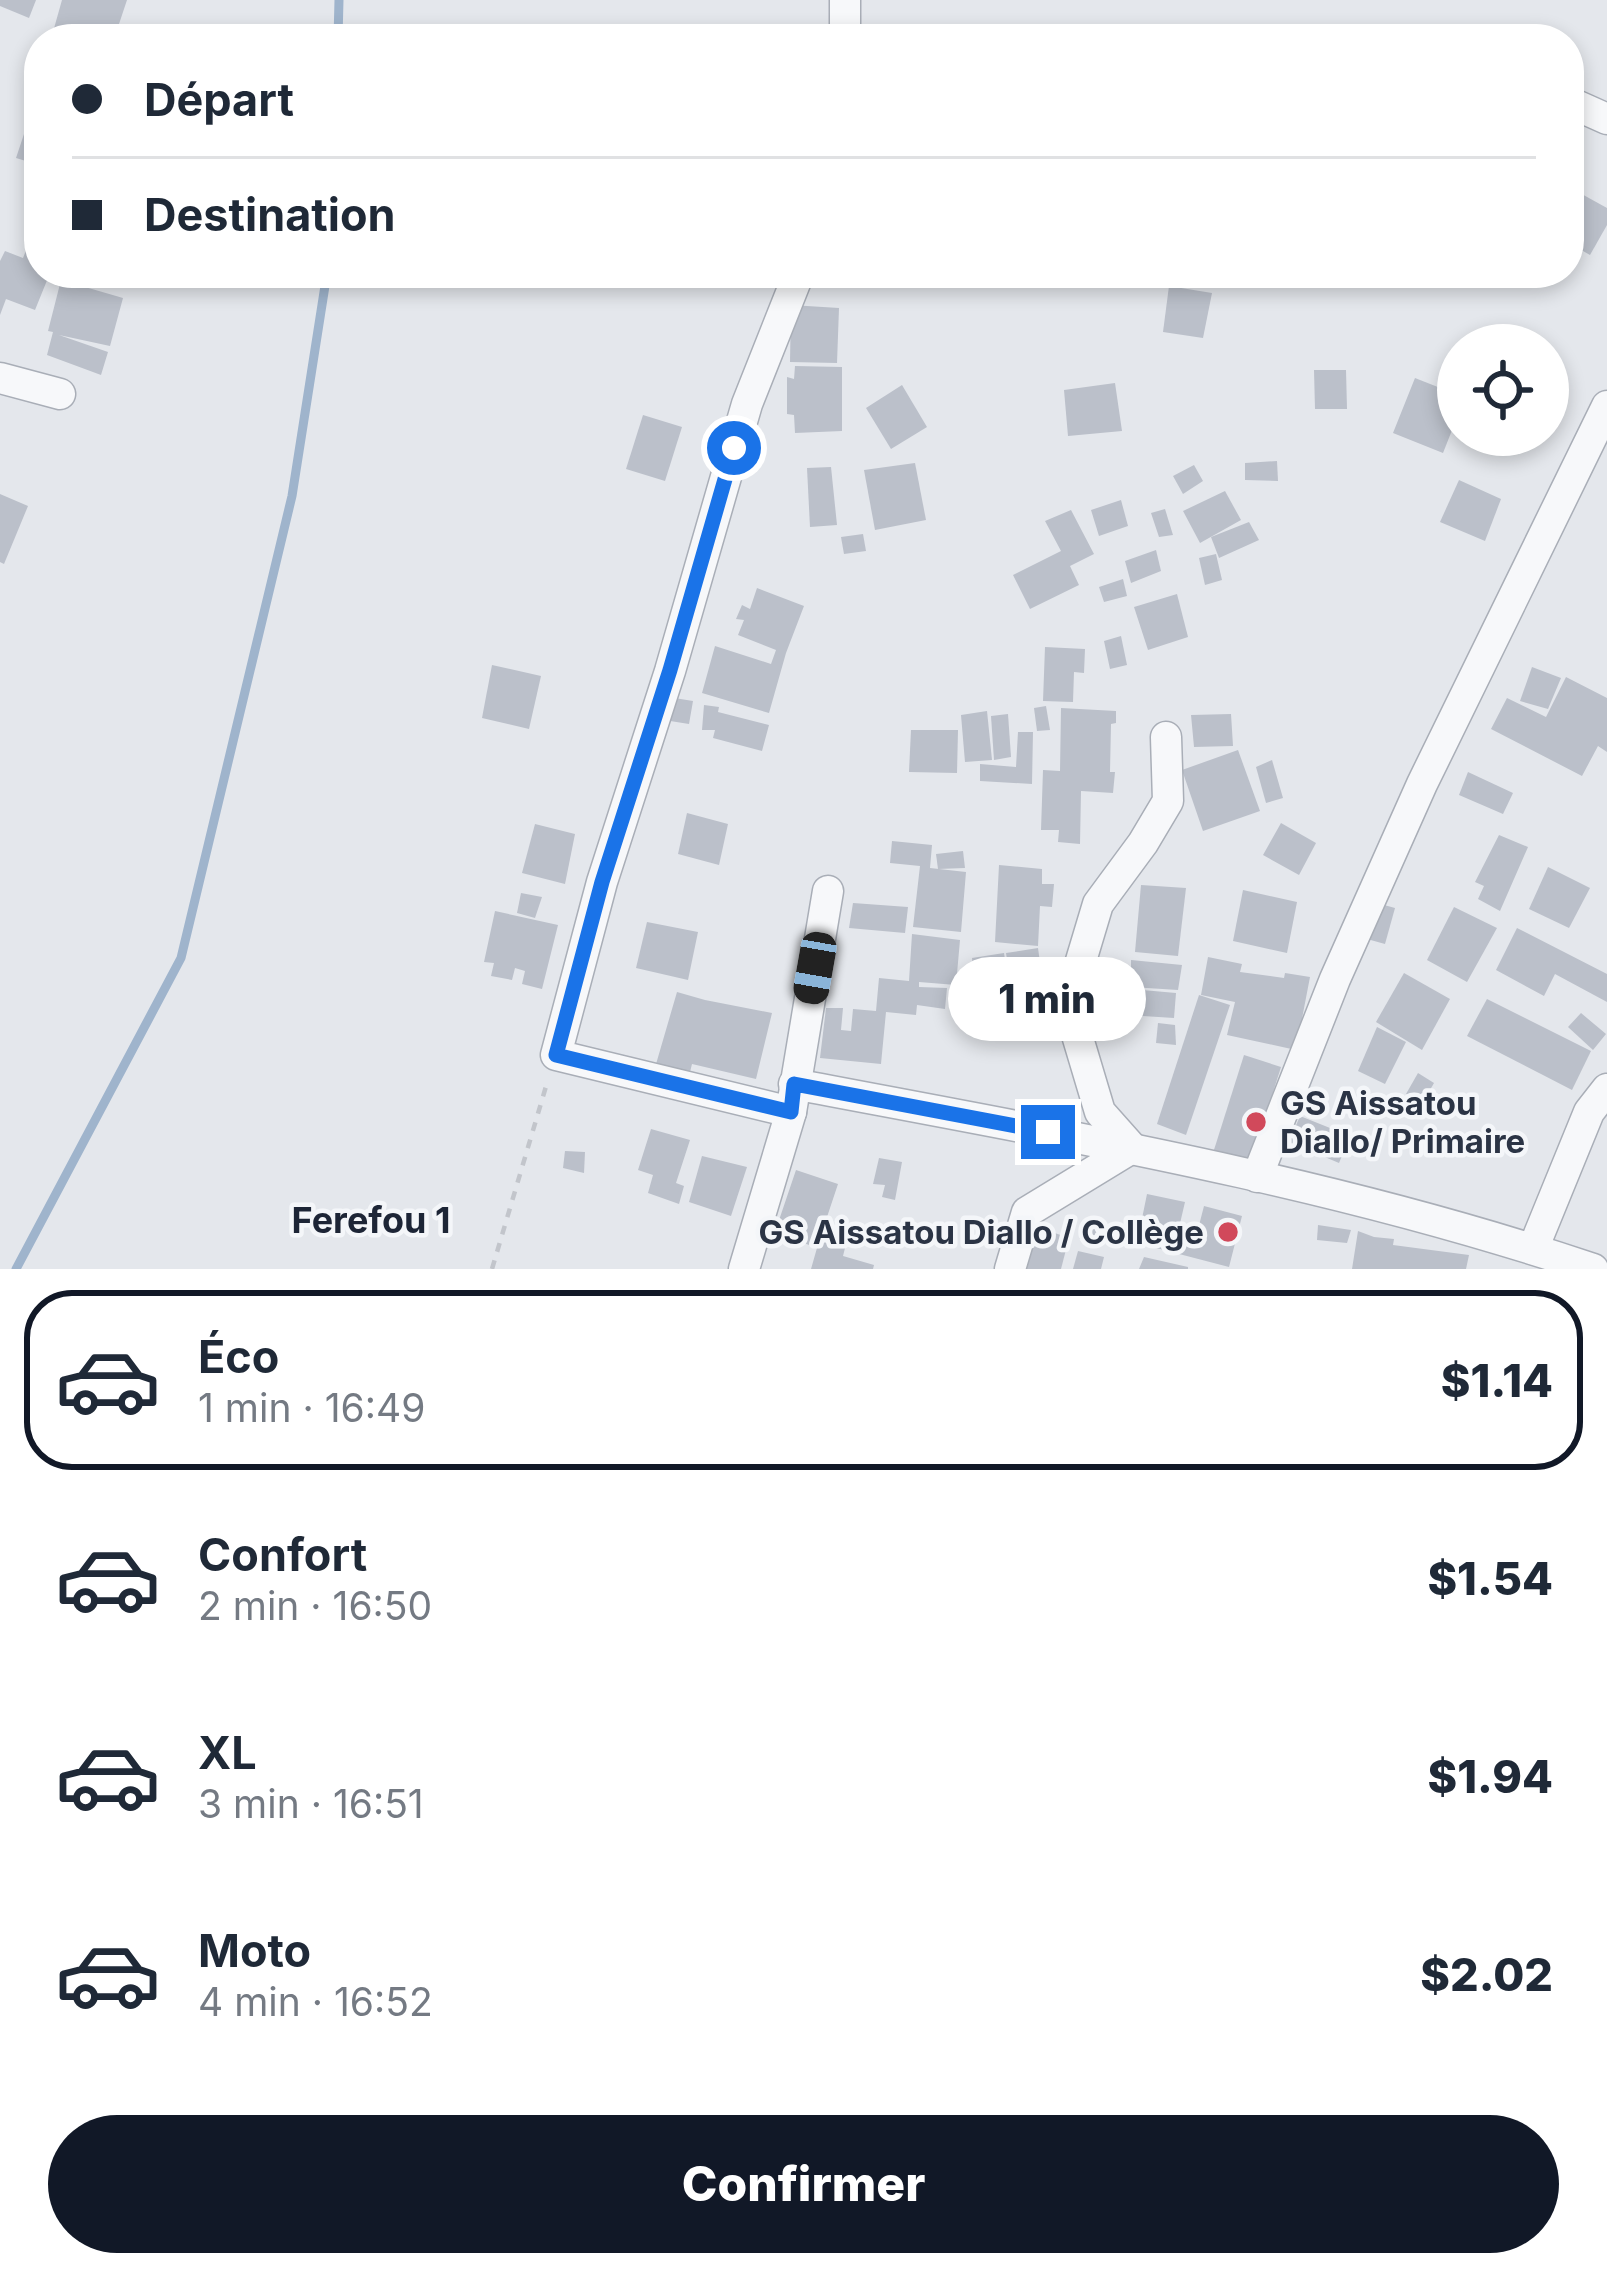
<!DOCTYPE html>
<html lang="fr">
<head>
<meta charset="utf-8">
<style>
  :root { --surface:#fff; --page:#f6f6f7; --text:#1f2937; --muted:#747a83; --line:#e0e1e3; --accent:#111827 }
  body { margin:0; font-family:Inter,sans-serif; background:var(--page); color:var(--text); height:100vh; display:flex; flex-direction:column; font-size:45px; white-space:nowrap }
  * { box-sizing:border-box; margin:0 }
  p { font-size:39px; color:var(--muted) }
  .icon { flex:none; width:66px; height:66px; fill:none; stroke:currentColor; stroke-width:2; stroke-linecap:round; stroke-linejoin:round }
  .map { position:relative; height:1269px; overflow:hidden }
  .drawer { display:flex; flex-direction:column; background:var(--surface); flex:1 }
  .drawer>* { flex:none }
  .banner { position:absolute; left:24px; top:24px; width:1560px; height:264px; border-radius:48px; box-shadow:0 6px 18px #0003; display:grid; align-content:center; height:264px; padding:0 48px; background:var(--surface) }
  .controls { position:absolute; left:1437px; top:324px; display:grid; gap:24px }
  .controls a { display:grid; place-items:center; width:132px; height:132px; border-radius:50%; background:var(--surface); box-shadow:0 6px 18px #0003; font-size:60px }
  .end { position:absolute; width:54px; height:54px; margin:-27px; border:15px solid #1a73e8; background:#fff; box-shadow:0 0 0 6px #fff }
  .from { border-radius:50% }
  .bubble { position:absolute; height:84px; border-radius:42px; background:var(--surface); box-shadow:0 6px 18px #0003; font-size:39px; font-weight:800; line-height:84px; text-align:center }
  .car { position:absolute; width:36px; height:72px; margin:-36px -18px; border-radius:15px; box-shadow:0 0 9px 3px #0007; background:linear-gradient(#222 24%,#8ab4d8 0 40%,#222 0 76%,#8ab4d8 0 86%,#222 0) }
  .banner b { display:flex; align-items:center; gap:42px; height:114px; font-size:45px }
  .banner b+b { border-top:3px solid var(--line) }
  .banner i { width:30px; height:30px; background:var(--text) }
  ul { padding:21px 0 0; list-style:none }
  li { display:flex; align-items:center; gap:36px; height:180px; margin:0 24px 18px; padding:0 24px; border:6px solid transparent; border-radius:48px }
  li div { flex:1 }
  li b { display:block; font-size:45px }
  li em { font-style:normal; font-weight:800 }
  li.active { border-color:var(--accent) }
  li>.icon { width:108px; height:108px; stroke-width:1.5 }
  .action { display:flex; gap:24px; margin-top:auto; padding:24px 48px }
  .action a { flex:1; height:138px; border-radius:72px; background:var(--accent); color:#fff; font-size:48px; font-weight:800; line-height:138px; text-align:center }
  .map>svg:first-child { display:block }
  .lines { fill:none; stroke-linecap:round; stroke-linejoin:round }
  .stream { stroke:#9fb4cc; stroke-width:9 }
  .building { fill:#bbc0ca }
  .minor-casing { stroke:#a9aeb7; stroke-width:33 }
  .path { stroke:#c2c5cb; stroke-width:4.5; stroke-dasharray:9 9; stroke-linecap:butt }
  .minor { stroke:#f7f8fa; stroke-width:30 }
  .route { stroke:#1a73e8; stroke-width:15 }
  .poi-dot { fill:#d1495b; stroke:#f4f6f9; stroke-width:4.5 }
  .labels { text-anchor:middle; stroke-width:9; stroke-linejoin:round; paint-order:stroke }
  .poi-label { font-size:33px; font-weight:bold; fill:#2b3445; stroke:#f4f6f9; text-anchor:start }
  .neighbourhood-label { font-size:36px; font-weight:bold; fill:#1d2536; stroke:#f4f6f9 }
</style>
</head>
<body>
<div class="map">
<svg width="1607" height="1269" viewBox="0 0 1607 1269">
  <rect width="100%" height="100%" fill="#e4e7ec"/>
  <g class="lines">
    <!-- stream -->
    <g class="stream">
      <polyline points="338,39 339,0"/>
      <polyline points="16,1269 181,958 292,496 327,273"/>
    </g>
  </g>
  <!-- building -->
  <g class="building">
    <polygon points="0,0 36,0 29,18 0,6"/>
    <polygon points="62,0 127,0 114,39 51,39"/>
    <polygon points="1114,26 1153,32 1152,39 1113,39"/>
    <polygon points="35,101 39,102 39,165 16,158"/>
    <polygon points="1569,187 1607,208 1607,225 1590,255 1569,243"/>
    <polygon points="27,248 39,253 39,273 50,273 35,310 6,299 0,315 0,261 5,251 23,258"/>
    <polygon points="61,280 123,298 110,346 59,335 108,352 101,375 47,355 53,332 48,331"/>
    <polygon points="1169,286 1212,293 1203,338 1163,332"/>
    <polygon points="791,305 839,308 837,363 790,362"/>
    <polygon points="795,366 842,367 842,431 795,433 794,415 787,414 787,377 794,379"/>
    <polygon points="1314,370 1346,370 1347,409 1315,409"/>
    <polygon points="1415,378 1458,395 1458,415 1443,453 1393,433"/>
    <polygon points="1115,383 1122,431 1068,436 1064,390"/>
    <polygon points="902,385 927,427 891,449 866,408"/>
    <polygon points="643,415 682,427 665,481 626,469"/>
    <polygon points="1277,461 1278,481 1245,480 1245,463"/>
    <polygon points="915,463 926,520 875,530 864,470"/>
    <polygon points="1194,465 1203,481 1183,494 1173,476"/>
    <polygon points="831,467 837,525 810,527 807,468"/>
    <polygon points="1459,480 1501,499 1485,541 1440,522"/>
    <polygon points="1225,491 1241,520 1200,543 1183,511"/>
    <polygon points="0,494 28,506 4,564 0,562"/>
    <polygon points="1121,500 1128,526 1099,536 1091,510"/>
    <polygon points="1165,509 1173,535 1159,537 1151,513"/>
    <polygon points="1071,510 1094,554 1070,566 1079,585 1030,609 1013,575 1061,551 1045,521"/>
    <polygon points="1249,522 1259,540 1219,558 1211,537"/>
    <polygon points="863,534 866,551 844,554 841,537"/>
    <polygon points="1156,550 1161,571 1131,583 1125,561"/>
    <polygon points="1216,554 1222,580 1205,585 1199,558"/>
    <polygon points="1123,579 1127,596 1104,602 1099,587"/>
    <polygon points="757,588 804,606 786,653 769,713 702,693 715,646 771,664 776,650 738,635 744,620 736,619 742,605 750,609"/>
    <polygon points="1177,594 1188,637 1148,650 1134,607"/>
    <polygon points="1121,636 1127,665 1110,669 1104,641"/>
    <polygon points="1045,647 1085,649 1084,673 1074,672 1073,702 1043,701"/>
    <polygon points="492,665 541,676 529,729 482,718"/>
    <polygon points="1532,667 1561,678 1548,709 1520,701"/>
    <polygon points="1566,677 1607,698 1607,752 1598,746 1582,776 1491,729 1507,698 1546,717"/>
    <polygon points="668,697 693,701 689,724 664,720"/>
    <polygon points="704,705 719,707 718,712 769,725 762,751 713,738 715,730 702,730"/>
    <polygon points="1046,706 1050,730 1037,731 1034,708"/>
    <polygon points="1061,708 1116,711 1116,723 1111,724 1110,772 1115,772 1113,793 1081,791 1080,844 1058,842 1059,830 1041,830 1043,770 1060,771"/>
    <polygon points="987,711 992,760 965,762 961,715"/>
    <polygon points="1008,714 1011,757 994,760 991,716"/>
    <polygon points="1231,714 1233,746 1194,747 1191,715"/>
    <polygon points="911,730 958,730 957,773 909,772"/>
    <polygon points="1018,732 1033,732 1032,784 980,781 980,764 1016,767"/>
    <polygon points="1238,750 1260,811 1203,831 1182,770"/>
    <polygon points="1272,760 1283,798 1266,803 1256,767"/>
    <polygon points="1468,772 1513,793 1503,814 1459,795"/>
    <polygon points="687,813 728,824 719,865 678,854"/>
    <polygon points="1281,823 1316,843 1299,875 1263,855"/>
    <polygon points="535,824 575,834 565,884 522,873"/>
    <polygon points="1499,835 1528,847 1500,911 1478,899 1484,886 1475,882"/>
    <polygon points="892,841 932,845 930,868 966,872 961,932 913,927 920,866 890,863"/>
    <polygon points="963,851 965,868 938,869 936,854"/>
    <polygon points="999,865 1042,869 1042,884 1054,884 1052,907 1040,906 1038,946 995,942"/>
    <polygon points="1548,867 1590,888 1569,928 1529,909"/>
    <polygon points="1141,885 1186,888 1178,956 1135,952"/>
    <polygon points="1243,890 1297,902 1287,953 1233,941"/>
    <polygon points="521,893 542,897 535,918 517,913"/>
    <polygon points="853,903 908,907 905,933 849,928"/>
    <polygon points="1377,903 1395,908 1385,944 1367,939"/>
    <polygon points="1454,907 1497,928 1467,982 1427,960"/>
    <polygon points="495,911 558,925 542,989 522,984 525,971 515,968 512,980 491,976 494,963 484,962"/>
    <polygon points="647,922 698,932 688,980 636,968"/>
    <polygon points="1517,928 1607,974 1607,1002 1555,974 1544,996 1496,970"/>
    <polygon points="912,934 960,940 956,985 919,982 919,987 947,988 945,1009 917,1005 916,1015 886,1012 881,1064 820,1058 826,1008 843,1008 841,1030 851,1031 853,1009 876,1011 879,978 909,981"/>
    <polygon points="1038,948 1045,999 1014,1004 1006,953"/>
    <polygon points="1004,953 1011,999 977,1004 972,958"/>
    <polygon points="1208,957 1242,964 1240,972 1284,978 1285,973 1310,977 1296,1050 1227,1035 1235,1002 1201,995"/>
    <polygon points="1131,960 1182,965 1178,990 1131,987"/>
    <polygon points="1404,973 1450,999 1422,1050 1376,1022"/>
    <polygon points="1131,989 1176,993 1174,1018 1127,1015"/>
    <polygon points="677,992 705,1000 772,1013 756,1079 692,1064 689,1076 654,1071"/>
    <polygon points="1199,995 1230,1005 1186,1135 1157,1124"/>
    <polygon points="1487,999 1591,1051 1572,1090 1467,1036"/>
    <polygon points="1581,1013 1606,1034 1593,1050 1568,1027"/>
    <polygon points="1158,1023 1175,1025 1176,1045 1156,1043"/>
    <polygon points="1377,1027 1406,1042 1385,1084 1358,1071"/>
    <polygon points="1244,1055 1281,1067 1250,1165 1213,1153"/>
    <polygon points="1418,1073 1434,1083 1422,1104 1406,1094"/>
    <polygon points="1300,1116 1350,1136 1339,1163 1289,1142"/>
    <polygon points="651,1129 690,1140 676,1183 684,1186 679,1204 648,1193 653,1175 638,1170"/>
    <polygon points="565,1151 585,1152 584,1173 563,1168"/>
    <polygon points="702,1156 747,1167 731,1216 689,1202"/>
    <polygon points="879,1158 902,1162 895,1200 882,1197 885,1185 873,1184"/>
    <polygon points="796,1170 838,1184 823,1229 848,1236 843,1256 874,1265 873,1269 811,1269 817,1248 775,1232"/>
    <polygon points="1147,1194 1185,1202 1178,1232 1196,1237 1204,1206 1242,1216 1229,1267 1137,1243"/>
    <polygon points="1082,1221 1110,1227 1107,1244 1079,1239"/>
    <polygon points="1032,1225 1069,1238 1061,1269 1020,1269"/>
    <polygon points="1318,1225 1351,1230 1347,1243 1317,1240"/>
    <polygon points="1358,1231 1374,1237 1394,1239 1393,1245 1469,1255 1466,1269 1352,1269"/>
    <polygon points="1078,1251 1104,1257 1101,1269 1073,1269"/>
    <polygon points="1144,1257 1188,1267 1188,1269 1139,1269"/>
  </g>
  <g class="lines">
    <defs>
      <g id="minor">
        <polyline points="845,0 845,39"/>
        <polyline points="1569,102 1607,119"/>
        <polyline points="0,378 60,394"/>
        <path d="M794,1084C1062,1135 1333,1181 1593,1269"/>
        <polyline points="791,1112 556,1055 602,882 670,671 747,404 799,273"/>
        <polyline points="1257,1177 1335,979 1422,784 1607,406"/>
        <polyline points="1533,1249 1589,1112 1607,1089"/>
        <polyline points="744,1269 791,1112 828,891"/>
        <polyline points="1010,1269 1027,1212 1132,1148 1100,1112 1077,1035 1080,964 1098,904 1143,843 1168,801 1166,737"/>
      </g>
    </defs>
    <!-- minor casing -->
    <use href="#minor" class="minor-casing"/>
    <!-- path -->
    <polyline class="path" points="492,1269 547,1083"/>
    <!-- minor -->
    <use href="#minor" class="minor"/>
  </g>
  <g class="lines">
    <!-- route -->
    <polyline class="route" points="734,448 670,670 602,882 556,1055 791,1112 794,1084 1048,1132"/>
  </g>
  <!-- markers -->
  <g class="poi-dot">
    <circle cx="1256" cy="1122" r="12"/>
    <circle cx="1228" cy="1232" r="12"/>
  </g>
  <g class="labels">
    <!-- poi labels -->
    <g class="poi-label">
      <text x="1280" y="1115">GS Aissatou<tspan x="1280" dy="38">Diallo/ Primaire</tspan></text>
      <text x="1204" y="1244" text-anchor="end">GS Aissatou Diallo / Collège</text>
    </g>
    <!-- neighbourhood labels -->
    <g class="neighbourhood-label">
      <text x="371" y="1233">Ferefou 1</text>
    </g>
  </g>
</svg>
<div class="controls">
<a><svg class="icon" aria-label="locate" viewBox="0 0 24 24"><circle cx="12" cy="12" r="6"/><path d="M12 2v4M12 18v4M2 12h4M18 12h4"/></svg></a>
</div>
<i class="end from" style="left:734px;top:448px"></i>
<i class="end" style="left:1048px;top:1132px"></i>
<div class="bubble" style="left:948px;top:957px;width:198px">1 min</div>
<i class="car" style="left:815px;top:968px;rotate:190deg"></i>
<div class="banner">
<b><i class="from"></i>Départ</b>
<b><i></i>Destination</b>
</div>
</div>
<section class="drawer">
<ul>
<li class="active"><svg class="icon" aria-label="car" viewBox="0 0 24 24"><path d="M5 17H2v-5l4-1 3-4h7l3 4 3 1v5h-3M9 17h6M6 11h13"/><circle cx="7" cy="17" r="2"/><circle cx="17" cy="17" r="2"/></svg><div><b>Éco</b><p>1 min · 16:49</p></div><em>$1.14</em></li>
<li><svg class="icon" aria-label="car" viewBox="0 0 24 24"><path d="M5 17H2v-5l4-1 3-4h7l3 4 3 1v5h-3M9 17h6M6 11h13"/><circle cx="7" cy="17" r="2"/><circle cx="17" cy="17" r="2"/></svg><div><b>Confort</b><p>2 min · 16:50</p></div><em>$1.54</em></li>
<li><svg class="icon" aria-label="car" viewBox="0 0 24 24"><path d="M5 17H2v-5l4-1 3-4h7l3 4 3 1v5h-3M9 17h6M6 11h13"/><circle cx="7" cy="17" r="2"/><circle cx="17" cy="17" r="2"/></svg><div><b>XL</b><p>3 min · 16:51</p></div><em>$1.94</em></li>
<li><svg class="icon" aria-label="car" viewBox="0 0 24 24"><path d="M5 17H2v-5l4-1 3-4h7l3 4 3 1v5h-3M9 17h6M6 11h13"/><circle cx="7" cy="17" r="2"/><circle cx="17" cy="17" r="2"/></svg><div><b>Moto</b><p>4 min · 16:52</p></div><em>$2.02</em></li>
</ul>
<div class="action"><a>Confirmer</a></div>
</section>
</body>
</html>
